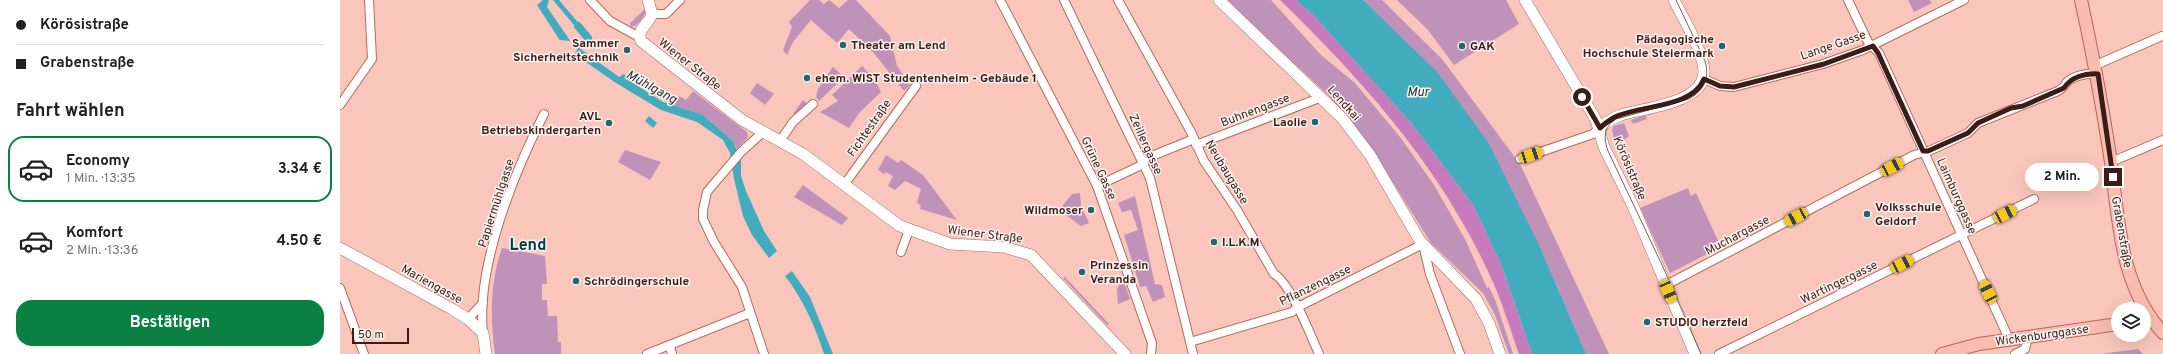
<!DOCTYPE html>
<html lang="de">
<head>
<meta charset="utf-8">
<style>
  :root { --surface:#fff; --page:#f6f6f6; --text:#202124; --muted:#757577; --line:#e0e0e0; --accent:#0b8043 }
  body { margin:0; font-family:Overpass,sans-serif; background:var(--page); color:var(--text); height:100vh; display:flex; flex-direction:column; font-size:15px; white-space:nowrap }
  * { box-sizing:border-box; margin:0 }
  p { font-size:13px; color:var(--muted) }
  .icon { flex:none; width:22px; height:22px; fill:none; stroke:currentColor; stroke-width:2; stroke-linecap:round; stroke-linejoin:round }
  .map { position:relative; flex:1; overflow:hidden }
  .panel { display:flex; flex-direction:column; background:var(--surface); width:340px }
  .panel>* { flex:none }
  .top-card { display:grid; align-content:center; height:88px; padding:0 16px; background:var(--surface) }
  .buttons { position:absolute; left:1771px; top:302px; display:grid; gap:8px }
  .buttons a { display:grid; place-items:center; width:40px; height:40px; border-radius:50%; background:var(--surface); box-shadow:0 4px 16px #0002; font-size:20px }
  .scale { position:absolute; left:12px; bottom:10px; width:57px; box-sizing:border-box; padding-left:4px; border:2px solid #3c1c16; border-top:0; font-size:11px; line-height:14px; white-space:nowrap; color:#3c1c16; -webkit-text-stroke:3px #fcf2f0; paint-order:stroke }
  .end { position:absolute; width:18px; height:18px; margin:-9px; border:5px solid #3c1c16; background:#fff; box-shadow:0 0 0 2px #fff }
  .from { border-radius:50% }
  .bubble { position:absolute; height:28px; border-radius:14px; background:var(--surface); box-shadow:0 4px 16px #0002; font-size:13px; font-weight:700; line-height:28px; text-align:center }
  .car { position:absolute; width:12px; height:24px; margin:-12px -6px; border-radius:5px; box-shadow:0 0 3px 1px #0007; background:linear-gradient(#f5c518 24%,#345 0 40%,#f5c518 0 76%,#345 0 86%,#f5c518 0) }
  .top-card b { display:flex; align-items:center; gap:14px; height:38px; font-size:15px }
  .top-card b+b { border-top:1px solid var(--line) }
  .top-card i { width:10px; height:10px; background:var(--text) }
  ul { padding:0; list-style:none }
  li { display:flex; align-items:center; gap:12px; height:66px; margin:0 8px 6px; padding:0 8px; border:2px solid transparent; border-radius:16px }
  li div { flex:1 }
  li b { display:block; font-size:15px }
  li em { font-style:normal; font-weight:700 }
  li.on { border-color:var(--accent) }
  li>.icon { width:36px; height:36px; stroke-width:1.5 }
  h2 { padding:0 16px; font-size:18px; line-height:48px }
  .cta { display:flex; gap:8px; margin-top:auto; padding:8px 16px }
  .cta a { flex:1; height:46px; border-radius:16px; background:var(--accent); color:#fff; font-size:16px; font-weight:700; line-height:46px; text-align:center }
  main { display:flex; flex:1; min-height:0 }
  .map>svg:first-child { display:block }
  .green { fill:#c091b9 }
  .forest { fill:#c67cbc }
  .water { fill:#42acbf }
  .pier { fill:#fac6bb }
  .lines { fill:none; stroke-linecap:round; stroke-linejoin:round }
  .canal { stroke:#42acbf; stroke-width:8 }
  .street-casing { stroke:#b86a5b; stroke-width:10 }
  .secondary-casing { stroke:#b86a5b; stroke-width:12 }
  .primary-casing { stroke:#b46758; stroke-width:14 }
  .street { stroke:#fff; stroke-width:8 }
  .secondary { stroke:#fff; stroke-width:11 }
  .primary { stroke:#f9bcb0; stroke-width:12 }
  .tram { stroke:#825a52; stroke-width:1 }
  .route { stroke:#3c1c16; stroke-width:5 }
  .poi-dot { fill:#1e6773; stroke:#fcf2f0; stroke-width:1.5 }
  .labels { text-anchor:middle; stroke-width:3; stroke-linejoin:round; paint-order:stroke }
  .poi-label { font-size:12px; font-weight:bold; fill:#3c1c16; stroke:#fcf2f0; text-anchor:start }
  .street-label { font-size:12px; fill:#3c1c16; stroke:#fcf2f0 }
  .water-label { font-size:13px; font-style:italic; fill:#20383d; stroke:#fcf2f0 }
  .district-label { font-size:16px; font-weight:bold; fill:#00404a; stroke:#fcf2f0 }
</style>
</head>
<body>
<main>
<section class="panel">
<div class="top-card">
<b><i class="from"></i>Körösistraße</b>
<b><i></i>Grabenstraße</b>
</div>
<h2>Fahrt wählen</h2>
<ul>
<li class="on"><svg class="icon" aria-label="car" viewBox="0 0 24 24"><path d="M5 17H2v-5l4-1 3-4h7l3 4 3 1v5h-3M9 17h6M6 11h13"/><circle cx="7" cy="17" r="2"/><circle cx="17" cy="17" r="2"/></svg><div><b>Economy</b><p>1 Min. · 13:35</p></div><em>3.34 €</em></li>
<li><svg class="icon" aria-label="car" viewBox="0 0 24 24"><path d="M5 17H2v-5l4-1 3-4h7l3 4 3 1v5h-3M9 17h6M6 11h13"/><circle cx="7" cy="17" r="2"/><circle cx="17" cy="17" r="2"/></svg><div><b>Komfort</b><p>2 Min. · 13:36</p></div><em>4.50 €</em></li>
</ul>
<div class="cta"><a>Bestätigen</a></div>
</section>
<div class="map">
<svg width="1823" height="354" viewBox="0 0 1823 354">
  <rect width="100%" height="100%" fill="#fac6bb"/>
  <!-- green -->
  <g class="green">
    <polygon points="470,0 479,0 484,4 489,0 499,8 508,0 516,0 550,36 557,66 570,85 564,91 533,52 509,29 497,43 471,20 453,42 447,55 443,50 452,27 449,22"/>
    <polygon points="886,0 931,0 981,55 1015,83 1060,137 1094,185 1125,239 1147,288 1149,287 1156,302 1173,354 1169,354 1155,315 1143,293 1091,243 1035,154 988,95"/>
    <polygon points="1023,0 1042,0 1102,59 1180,164 1269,354 1246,354 1200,247"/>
    <polygon points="1057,0 1166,0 1179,24 1114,65 1088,30"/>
    <polygon points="1568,0 1590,0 1592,3 1574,12"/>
    <path d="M304,10H306C304,17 298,26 291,27L290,23Z"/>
    <polygon points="522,66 535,80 541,92 520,112 509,128 480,112 498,101 492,95"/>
    <polygon points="493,67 504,77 479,101 476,97 478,89"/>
    <polygon points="417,83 434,94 425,105 410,93"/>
    <polygon points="353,91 407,132 408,137 397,149 393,141 363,115 334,106 339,96 346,100"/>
    <polygon points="463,100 467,104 456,115 453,114"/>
    <polygon points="1305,115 1307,119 1293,124 1291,120"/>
    <polygon points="1284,123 1289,136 1276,146 1272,130 1274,126"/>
    <polygon points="285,150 321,162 310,180 278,162"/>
    <polygon points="546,155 558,163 561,160 583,175 617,220 580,209 581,206 577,202 581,189 565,181 555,190 548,186 553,176 546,172 544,174 538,170"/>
    <polygon points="463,185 508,218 502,225 454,197"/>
    <polygon points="1348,188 1351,196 1356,193 1381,247 1330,273 1300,208"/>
    <polygon points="740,193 741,206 749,223 741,226 719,210 732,194"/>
    <polygon points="795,196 815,284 822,285 825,297 813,302 806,286 800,287 784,235 798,230 791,210 782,212 778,203"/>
    <path d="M162,248L205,256L207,284H202V300H207L208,316H217L218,342H221V354H155C150,317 150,283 162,248Z"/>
    <polygon points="725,277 769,324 767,325 723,278"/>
    <polygon points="780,283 785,285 790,299 778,304 777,289"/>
    <polygon points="1798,349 1803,354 1760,354"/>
  </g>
  <!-- forest -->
  <path class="forest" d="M940,0H956L976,18L1072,124L1133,205L1162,266L1192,354H1179C1170,329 1163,304 1152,280C1102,169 1026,84 940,0Z"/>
  <!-- water -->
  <g class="water">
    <polygon points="203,0 209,0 207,7 231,42 279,77 284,74 293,83 323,102 363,115 393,141 401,161 401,176 406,191 424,231 437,251 429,258 412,235 403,216 394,179 390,153 383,140 357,122 321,110 276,83 243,60 221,42 197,5"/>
    <polygon points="213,0 219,0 247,33 243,36"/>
    <polygon points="956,0 1023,0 1097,72 1148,142 1200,247 1246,354 1192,354 1162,266 1133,205 1072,124 976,18"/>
    <polygon points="309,116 317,123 313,128 305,121"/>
    <path d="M452,271L470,297L493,354H484C475,326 463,299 445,276Z"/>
  </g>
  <!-- pier -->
  <polygon class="pier" points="220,40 230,41 239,46 234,56 220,43"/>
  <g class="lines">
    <!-- canal -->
    <polyline class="canal" points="238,26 248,38"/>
    <defs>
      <g id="street">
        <polyline points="250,0 270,21 299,37"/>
        <polyline points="660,0 757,186 812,343 811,354"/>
        <polyline points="724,0 810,178 853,354"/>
        <path d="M778,0L851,132L864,161L897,210L934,274C950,282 971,336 979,354"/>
        <polyline points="1508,0 1528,42 1539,53 1669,339"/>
        <polyline points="312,14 326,14 340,0"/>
        <polyline points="1756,65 1822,36"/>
        <polyline points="1364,79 1380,86 1394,87 1483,64 1523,50 1624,0"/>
        <polyline points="0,105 32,59 29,0"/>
        <polyline points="422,133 401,152 372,186 367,192 363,210 363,219 374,242 402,287 424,354"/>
        <polyline points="440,141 453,122 473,104"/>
        <polyline points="856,145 982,97"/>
        <polyline points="1180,159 1253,134 1260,127"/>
        <polyline points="802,160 854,139"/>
        <polyline points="1771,162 1823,140"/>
        <polyline points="504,185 576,86"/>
        <polyline points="757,186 804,164"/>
        <polyline points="561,252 569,230"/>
        <path d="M1326,285L1574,155L1589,151L1628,133L1638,123L1718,91C1724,88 1724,86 1727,82C1735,75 1748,73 1758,74"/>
        <polyline points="0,288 24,354"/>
        <polyline points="128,319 143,303"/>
        <path d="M143,333C136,266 174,173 204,114"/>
        <polyline points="850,342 952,312 958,307 1083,244 1090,274 1120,354"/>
        <polyline points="330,346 332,354"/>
        <polyline points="307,354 410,313"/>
        <polyline points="1379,354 1694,199"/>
        <polyline points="1675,354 1685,349 1688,337"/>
      </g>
      <g id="secondary">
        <path d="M308,0L312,14C309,24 296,30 301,41L402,120L463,154L560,226L610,244L664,247L691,255L785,354"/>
        <polyline points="879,0 1002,118 1030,155 1080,241 1136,299 1149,323 1160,354"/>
        <polyline points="1185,0 1256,120 1264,147 1293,206 1355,354"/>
        <path d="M1260,127C1266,123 1273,118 1281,115C1307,107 1373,103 1363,64C1358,42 1344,20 1334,0"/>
        <polyline points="0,248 112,309 128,319 143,333 146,354"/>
      </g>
      <g id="primary">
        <path d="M1741,0C1752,50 1761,99 1769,149C1779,213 1777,283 1823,333"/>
        <polyline points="1602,354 1639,344 1778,324"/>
      </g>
    </defs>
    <!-- street casing -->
    <use href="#street" class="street-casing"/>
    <!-- secondary casing -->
    <use href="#secondary" class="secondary-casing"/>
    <!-- primary casing -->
    <use href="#primary" class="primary-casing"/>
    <!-- street -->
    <use href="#street" class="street"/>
    <!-- secondary -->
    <use href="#secondary" class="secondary"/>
    <!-- primary -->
    <use href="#primary" class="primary"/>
    <!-- tram -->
    <path class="tram" d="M1336,0L1365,61C1370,77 1364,91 1349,99L1276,119C1264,127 1263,137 1268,151L1323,267L1361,354"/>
  </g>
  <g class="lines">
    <!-- route -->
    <path class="route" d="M1242,97L1260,128C1264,124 1270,120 1275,117C1300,105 1353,108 1364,79L1380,86L1394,87L1484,64L1533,46L1538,53L1583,151H1588L1628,133L1638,123L1671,108L1683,106L1724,88C1731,77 1745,73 1758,74L1773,177"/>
  </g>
  <!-- markers -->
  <g class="poi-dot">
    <circle cx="503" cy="45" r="4"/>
    <circle cx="1122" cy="46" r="4"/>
    <circle cx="1382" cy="46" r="4"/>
    <circle cx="287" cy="50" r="4"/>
    <circle cx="467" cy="78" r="4"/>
    <circle cx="975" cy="122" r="4"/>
    <circle cx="269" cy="123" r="4"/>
    <circle cx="751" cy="210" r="4"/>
    <circle cx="1527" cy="214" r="4"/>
    <circle cx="874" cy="242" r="4"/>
    <circle cx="742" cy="272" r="4"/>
    <circle cx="236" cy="281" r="4"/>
    <circle cx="1307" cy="322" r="4"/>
  </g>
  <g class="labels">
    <!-- poi labels -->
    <g class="poi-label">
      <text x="1374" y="43" text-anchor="end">Pädagogische<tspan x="1374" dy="14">Hochschule Steiermark</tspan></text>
      <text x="279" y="47" text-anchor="end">Sammer<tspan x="279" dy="14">Sicherheitstechnik</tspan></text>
      <text x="511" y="49">Theater am Lend</text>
      <text x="1130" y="50">GAK</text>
      <text x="475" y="82">ehem. WIST Studentenheim - Gebäude 1</text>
      <text x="261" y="120" text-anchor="end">AVL<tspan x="261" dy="14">Betriebskindergarten</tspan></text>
      <text x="967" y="126" text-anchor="end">Laolie</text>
      <text x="1535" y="211">Volksschule<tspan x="1535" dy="14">Geidorf</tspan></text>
      <text x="743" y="214" text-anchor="end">Wildmoser</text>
      <text x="882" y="246">I.L.K.M</text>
      <text x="750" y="269">Prinzessin<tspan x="750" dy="14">Veranda</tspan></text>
      <text x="244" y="285">Schrödingerschule</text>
      <text x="1315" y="326">STUDIO herzfeld</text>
    </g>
    <!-- street labels -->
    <g class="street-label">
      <text transform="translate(1493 45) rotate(-19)" y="4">Lange Gasse</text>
      <text transform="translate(350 64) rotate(38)" y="4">Wiener Straße</text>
      <text transform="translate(1004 103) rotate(48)" y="4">Lendkai</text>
      <text transform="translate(915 110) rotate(-21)" y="4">Buhnengasse</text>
      <text transform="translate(529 128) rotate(-55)" y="4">Fichtestraße</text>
      <text transform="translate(806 144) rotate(66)" y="4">Zeillergasse</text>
      <text transform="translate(759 168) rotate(65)" y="4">Grüne Gasse</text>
      <text transform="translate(1290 168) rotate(67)" y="4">Körösistraße</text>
      <text transform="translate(887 172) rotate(59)" y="4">Neubaugasse</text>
      <text transform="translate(1617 196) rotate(66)" y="4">Laimburggasse</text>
      <text transform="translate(156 203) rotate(-72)" y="4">Papiermühlgasse</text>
      <text transform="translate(1782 232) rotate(80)" y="4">Grabenstraße</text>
      <text transform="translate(645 234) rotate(7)" y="4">Wiener Straße</text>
      <text transform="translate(1397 235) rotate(-28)" y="4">Muchargasse</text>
      <text transform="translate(1499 282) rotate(-26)" y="4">Wartingergasse</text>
      <text transform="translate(92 284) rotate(29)" y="4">Mariengasse</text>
      <text transform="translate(975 285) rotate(-26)" y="4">Pflanzengasse</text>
      <text transform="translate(1702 335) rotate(-8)" y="4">Wickenburggasse</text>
    </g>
    <!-- water labels -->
    <g class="water-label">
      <text transform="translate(312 86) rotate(29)" y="5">Mühlgang</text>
      <text x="1078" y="96">Mur</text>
    </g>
    <!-- district labels -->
    <g class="district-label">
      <text x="188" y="250">Lend</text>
    </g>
  </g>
</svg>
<div class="buttons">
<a><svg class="icon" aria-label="layers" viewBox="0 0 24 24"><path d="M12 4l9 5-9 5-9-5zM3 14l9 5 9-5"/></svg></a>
</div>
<div class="scale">50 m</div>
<i class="end from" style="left:1242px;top:97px"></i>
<i class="end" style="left:1773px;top:177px"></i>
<div class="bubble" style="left:1685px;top:163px;width:74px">2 Min.</div>
<i class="car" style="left:1191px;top:155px;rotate:71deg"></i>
<i class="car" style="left:1552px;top:167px;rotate:62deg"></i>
<i class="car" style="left:1665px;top:214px;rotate:63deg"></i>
<i class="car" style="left:1456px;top:217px;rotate:242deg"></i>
<i class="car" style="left:1562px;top:264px;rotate:64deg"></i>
<i class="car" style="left:1328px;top:291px;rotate:157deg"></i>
<i class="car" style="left:1648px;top:292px;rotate:334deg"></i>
</div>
</main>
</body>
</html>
